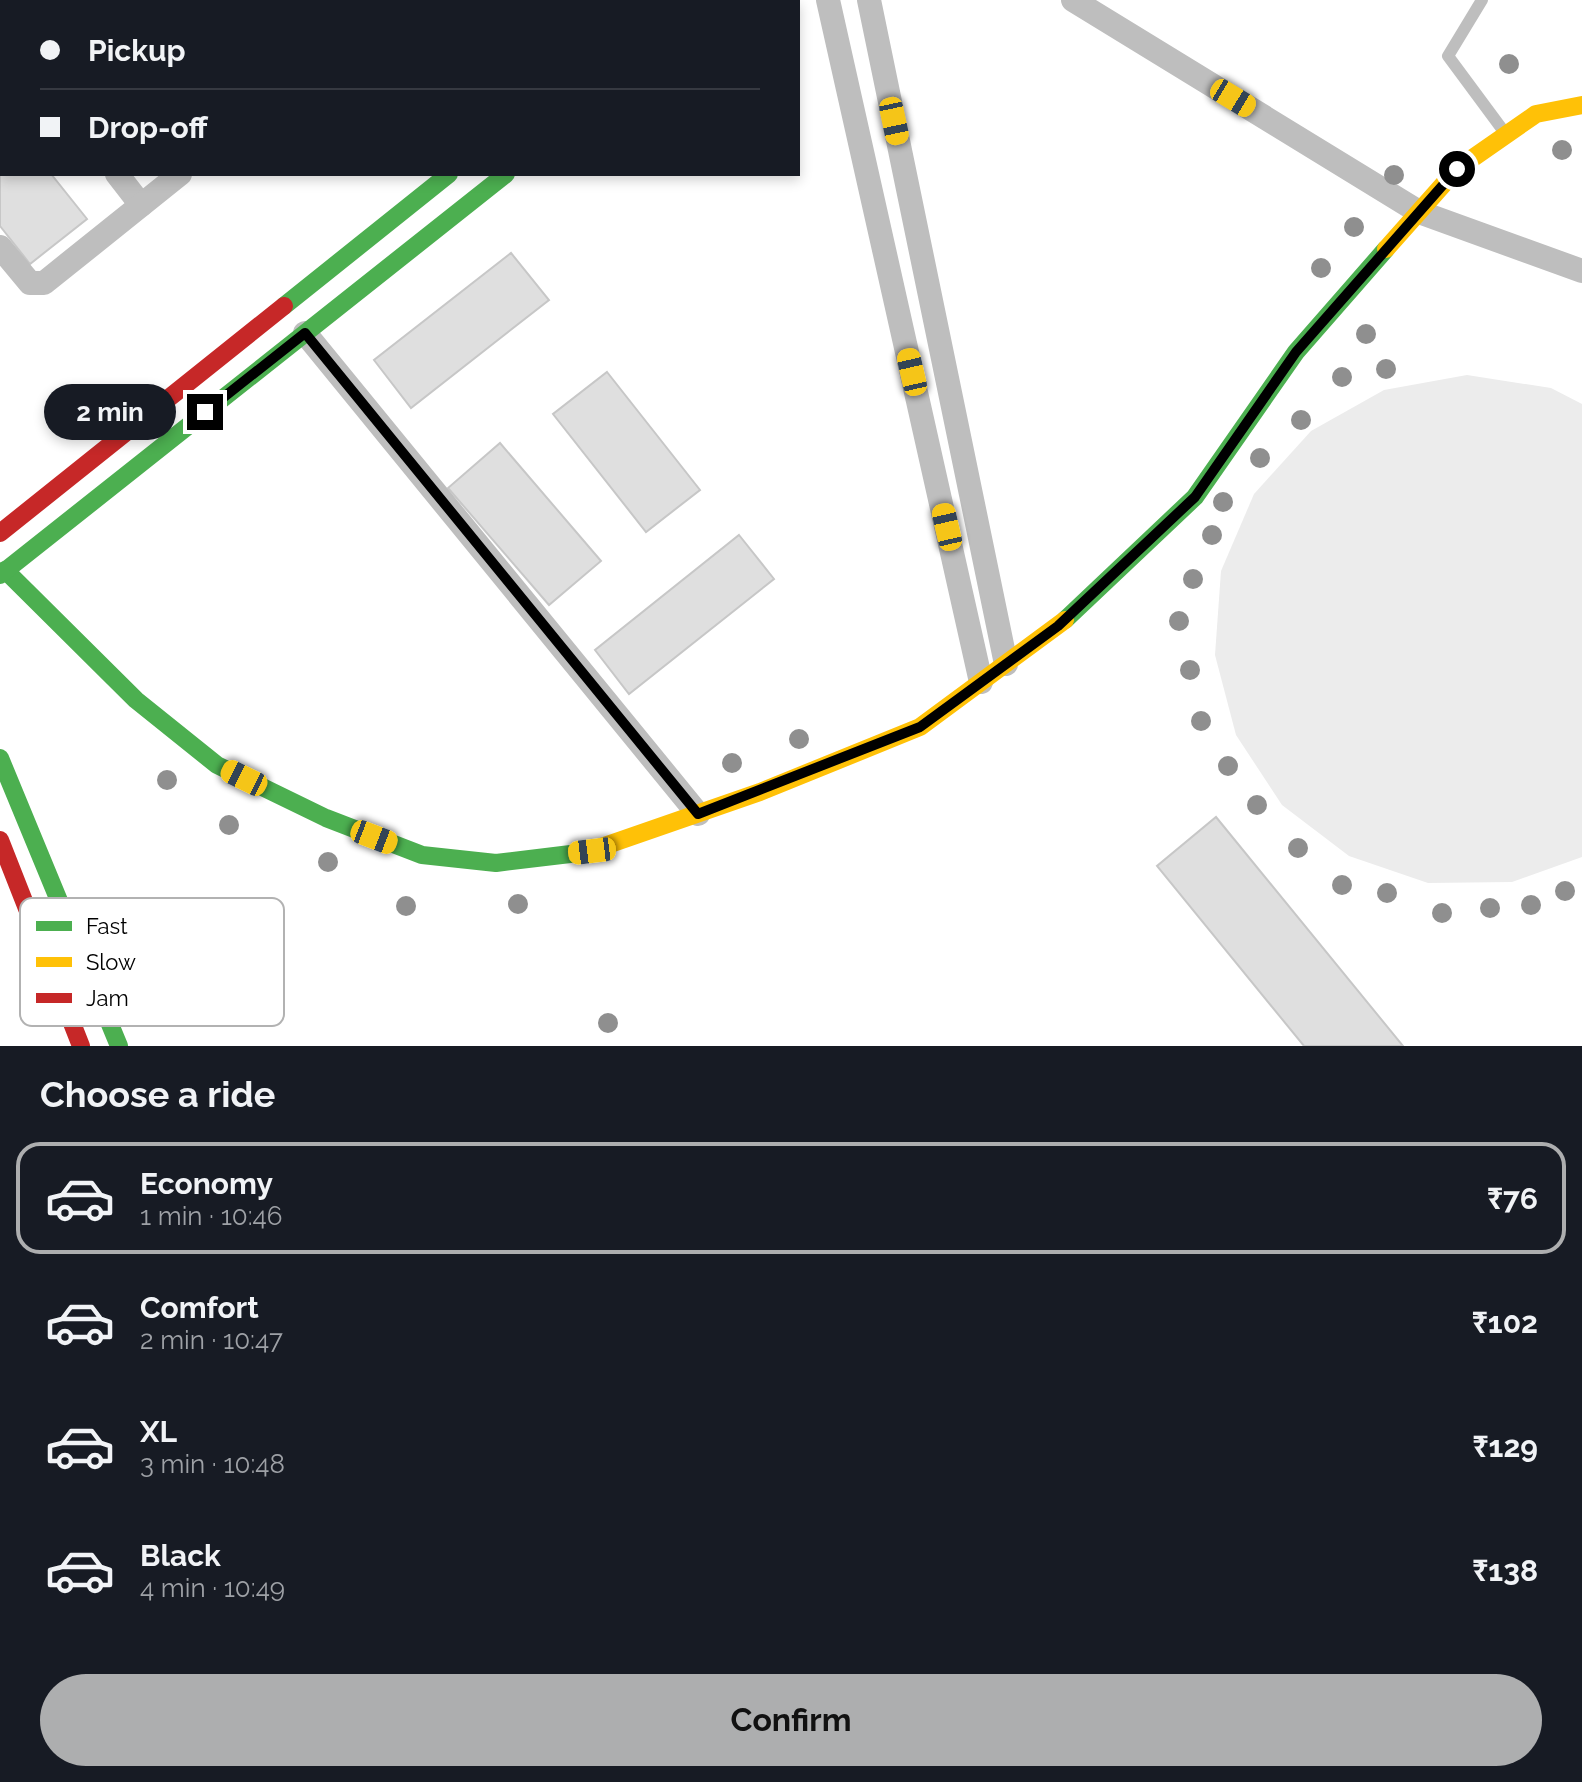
<!DOCTYPE html>
<html lang="en">
<head>
<meta charset="utf-8">
<style>
  :root { --surface:#171b24; --page:#242831; --text:#f1f3f6; --muted:#9ea1a6; --line:#363941; --accent:#adaeaf }
  body { margin:0; font-family:Raleway,sans-serif; background:var(--page); color:var(--text); height:100vh; display:flex; flex-direction:column; font-size:30px; white-space:nowrap }
  * { box-sizing:border-box; margin:0 }
  p { font-size:26px; color:var(--muted) }
  .icon { flex:none; width:44px; height:44px; fill:none; stroke:currentColor; stroke-width:2; stroke-linecap:round; stroke-linejoin:round }
  .map { position:relative; height:1046px; overflow:hidden }
  .details { display:flex; flex-direction:column; background:var(--surface); flex:1 }
  .details>* { flex:none }
  .banner { position:absolute; left:0px; top:0px; width:800px; height:176px; box-shadow:0 4px 12px #0003; display:grid; align-content:center; height:176px; padding:0 40px; background:var(--surface) }
  .end { position:absolute; width:36px; height:36px; margin:-18px; border:10px solid #000; background:#fff; box-shadow:0 0 0 4px #fff }
  .from { border-radius:50% }
  .bubble { position:absolute; height:56px; border-radius:28px; background:var(--surface); box-shadow:0 4px 12px #0003; font-size:26px; font-weight:700; line-height:56px; text-align:center }
  .car { position:absolute; width:24px; height:48px; margin:-24px -12px; border-radius:10px; box-shadow:0 0 6px 2px #0007; background:linear-gradient(#f5c518 24%,#345 0 40%,#f5c518 0 76%,#345 0 86%,#f5c518 0) }
  .banner b { display:flex; align-items:center; gap:28px; height:76px; font-size:30px }
  .banner b+b { border-top:2px solid var(--line) }
  .banner i { width:20px; height:20px; background:var(--text) }
  ul { padding:0; list-style:none }
  li { display:flex; align-items:center; gap:24px; height:112px; margin:0 16px 12px; padding:0 24px; border:4px solid transparent; border-radius:24px }
  li div { flex:1 }
  li b { display:block; font-size:30px }
  li em { font-style:normal; font-weight:700 }
  li.current { border-color:var(--accent) }
  li>.icon { width:72px; height:72px; stroke-width:1.5 }
  h2 { padding:0 40px; font-size:36px; line-height:96px }
  .cta { display:flex; gap:16px; margin-top:auto; padding:16px 40px }
  .cta a { flex:1; height:92px; border-radius:48px; background:var(--accent); color:#111; font-size:32px; font-weight:700; line-height:92px; text-align:center }
  .map>svg:first-child { display:block }
  .green { fill:#ececec }
  .building { fill:#dfdfdf; stroke:#c7c7c7; stroke-width:2 }
  .lines { fill:none; stroke-linecap:round; stroke-linejoin:round }
  .lane { stroke:#bebebe; stroke-width:12 }
  .street { stroke:#bebebe; stroke-width:24 }
  .fast { stroke:#4caf50; stroke-width:18 }
  .slow { stroke:#ffc107; stroke-width:18 }
  .jam { stroke:#c62828; stroke-width:18 }
  .tree { fill:#8f8f8f }
  .route { stroke:#000; stroke-width:10 }
  .key { fill:#fff; stroke:#b2b2b2; stroke-width:2 }
  .key-label { font-size:22px; fill:#000 }
</style>
</head>
<body>
<div class="map">
<svg width="1582" height="1046" viewBox="0 0 1582 1046">
  <rect width="100%" height="100%" fill="#fff"/>
  <!-- green -->
  <polygon class="green" points="1467,375 1551,388 1582,404 1582,857 1512,882 1428,883 1349,856 1282,805 1236,735 1215,655 1221,571 1254,494 1311,431 1384,390"/>
  <!-- building -->
  <g class="building">
    <polygon points="0,0 52,0 54,2 2,2 0,46"/>
    <polygon points="0,110 2,174 51,174 87,219 30,264 0,226"/>
    <polygon points="511,253 549,300 411,408 374,360"/>
    <polygon points="607,372 700,490 646,532 553,414"/>
    <polygon points="500,443 601,561 549,605 448,488"/>
    <polygon points="739,535 774,579 629,694 595,650"/>
    <polygon points="1216,817 1403,1046 1304,1046 1157,866"/>
  </g>
  <g class="lines">
    <!-- lane -->
    <polyline class="lane" points="1482,0 1448,56 1505,133"/>
    <!-- street -->
    <g class="street">
      <polyline points="828,0 981,682"/>
      <polyline points="869,0 1006,664"/>
      <polyline points="1073,0 1419,212 1582,271"/>
      <polyline points="0,105 2,104"/>
      <polyline points="117,174 141,205"/>
      <polyline points="0,247 30,283 44,283 180,174"/>
      <polyline points="305,333 698,814"/>
    </g>
    <!-- fast -->
    <g class="fast">
      <polyline points="724,2 726,0"/>
      <polyline points="284,306 449,174"/>
      <polyline points="5,570 136,700 217,765 326,818 422,855 496,863 587,852"/>
      <polyline points="0,575 506,174"/>
      <polyline points="1065,620 1195,497 1296,352 1386,249"/>
      <polyline points="0,758 119,1046"/>
    </g>
    <!-- slow -->
    <g class="slow">
      <polyline points="665,2 667,0"/>
      <polyline points="1386,249 1457,169 1536,114 1582,105"/>
      <polyline points="587,852 760,792 920,727 1065,620"/>
    </g>
    <!-- jam -->
    <g class="jam">
      <polyline points="0,533 284,306"/>
      <polyline points="0,840 81,1046"/>
    </g>
  </g>
  <!-- trees -->
  <g class="tree">
    <circle cx="1509" cy="64" r="10"/>
    <circle cx="1562" cy="150" r="10"/>
    <circle cx="1394" cy="175" r="10"/>
    <circle cx="1354" cy="227" r="10"/>
    <circle cx="1321" cy="268" r="10"/>
    <circle cx="1366" cy="334" r="10"/>
    <circle cx="1386" cy="369" r="10"/>
    <circle cx="1342" cy="377" r="10"/>
    <circle cx="1301" cy="420" r="10"/>
    <circle cx="1260" cy="458" r="10"/>
    <circle cx="1223" cy="502" r="10"/>
    <circle cx="1212" cy="535" r="10"/>
    <circle cx="1193" cy="579" r="10"/>
    <circle cx="1179" cy="621" r="10"/>
    <circle cx="1190" cy="670" r="10"/>
    <circle cx="1201" cy="721" r="10"/>
    <circle cx="799" cy="739" r="10"/>
    <circle cx="732" cy="763" r="10"/>
    <circle cx="1228" cy="766" r="10"/>
    <circle cx="167" cy="780" r="10"/>
    <circle cx="1257" cy="805" r="10"/>
    <circle cx="229" cy="825" r="10"/>
    <circle cx="1298" cy="848" r="10"/>
    <circle cx="328" cy="862" r="10"/>
    <circle cx="1342" cy="885" r="10"/>
    <circle cx="1565" cy="891" r="10"/>
    <circle cx="1387" cy="893" r="10"/>
    <circle cx="518" cy="904" r="10"/>
    <circle cx="1531" cy="905" r="10"/>
    <circle cx="406" cy="906" r="10"/>
    <circle cx="1490" cy="908" r="10"/>
    <circle cx="1442" cy="913" r="10"/>
    <circle cx="608" cy="1023" r="10"/>
  </g>
  <g class="lines">
    <!-- route -->
    <polyline class="route" points="205,412 305,333 698,814 920,727 1058,626 1195,497 1296,352 1457,169"/>
  </g>
  <!-- legend -->
  <rect x="20" y="898" width="264" height="128" rx="12" class="key"/>
  <rect x="36" y="921" width="36" height="10" fill="#4caf50"/>
  <rect x="36" y="957" width="36" height="10" fill="#ffc107"/>
  <rect x="36" y="993" width="36" height="10" fill="#c62828"/>
  <g class="key-label">
    <text x="86" y="934">Fast</text>
    <text x="86" y="970">Slow</text>
    <text x="86" y="1006">Jam</text>
  </g>
</svg>
<i class="end from" style="left:1457px;top:169px"></i>
<i class="end" style="left:205px;top:412px"></i>
<div class="bubble" style="left:44px;top:384px;width:132px">2 min</div>
<i class="car" style="left:1233px;top:98px;rotate:121deg"></i>
<i class="car" style="left:894px;top:121px;rotate:168deg"></i>
<i class="car" style="left:912px;top:372px;rotate:347deg"></i>
<i class="car" style="left:947px;top:527px;rotate:347deg"></i>
<i class="car" style="left:244px;top:778px;rotate:296deg"></i>
<i class="car" style="left:374px;top:837px;rotate:111deg"></i>
<i class="car" style="left:592px;top:851px;rotate:263deg"></i>
<div class="banner">
<b><i class="from"></i>Pickup</b>
<b><i></i>Drop-off</b>
</div>
</div>
<section class="details">
<h2>Choose a ride</h2>
<ul>
<li class="current"><svg class="icon" aria-label="car" viewBox="0 0 24 24"><path d="M5 17H2v-5l4-1 3-4h7l3 4 3 1v5h-3M9 17h6M6 11h13"/><circle cx="7" cy="17" r="2"/><circle cx="17" cy="17" r="2"/></svg><div><b>Economy</b><p>1 min · 10:46</p></div><em>₹76</em></li>
<li><svg class="icon" aria-label="car" viewBox="0 0 24 24"><path d="M5 17H2v-5l4-1 3-4h7l3 4 3 1v5h-3M9 17h6M6 11h13"/><circle cx="7" cy="17" r="2"/><circle cx="17" cy="17" r="2"/></svg><div><b>Comfort</b><p>2 min · 10:47</p></div><em>₹102</em></li>
<li><svg class="icon" aria-label="car" viewBox="0 0 24 24"><path d="M5 17H2v-5l4-1 3-4h7l3 4 3 1v5h-3M9 17h6M6 11h13"/><circle cx="7" cy="17" r="2"/><circle cx="17" cy="17" r="2"/></svg><div><b>XL</b><p>3 min · 10:48</p></div><em>₹129</em></li>
<li><svg class="icon" aria-label="car" viewBox="0 0 24 24"><path d="M5 17H2v-5l4-1 3-4h7l3 4 3 1v5h-3M9 17h6M6 11h13"/><circle cx="7" cy="17" r="2"/><circle cx="17" cy="17" r="2"/></svg><div><b>Black</b><p>4 min · 10:49</p></div><em>₹138</em></li>
</ul>
<div class="cta"><a>Confirm</a></div>
</section>
</body>
</html>
